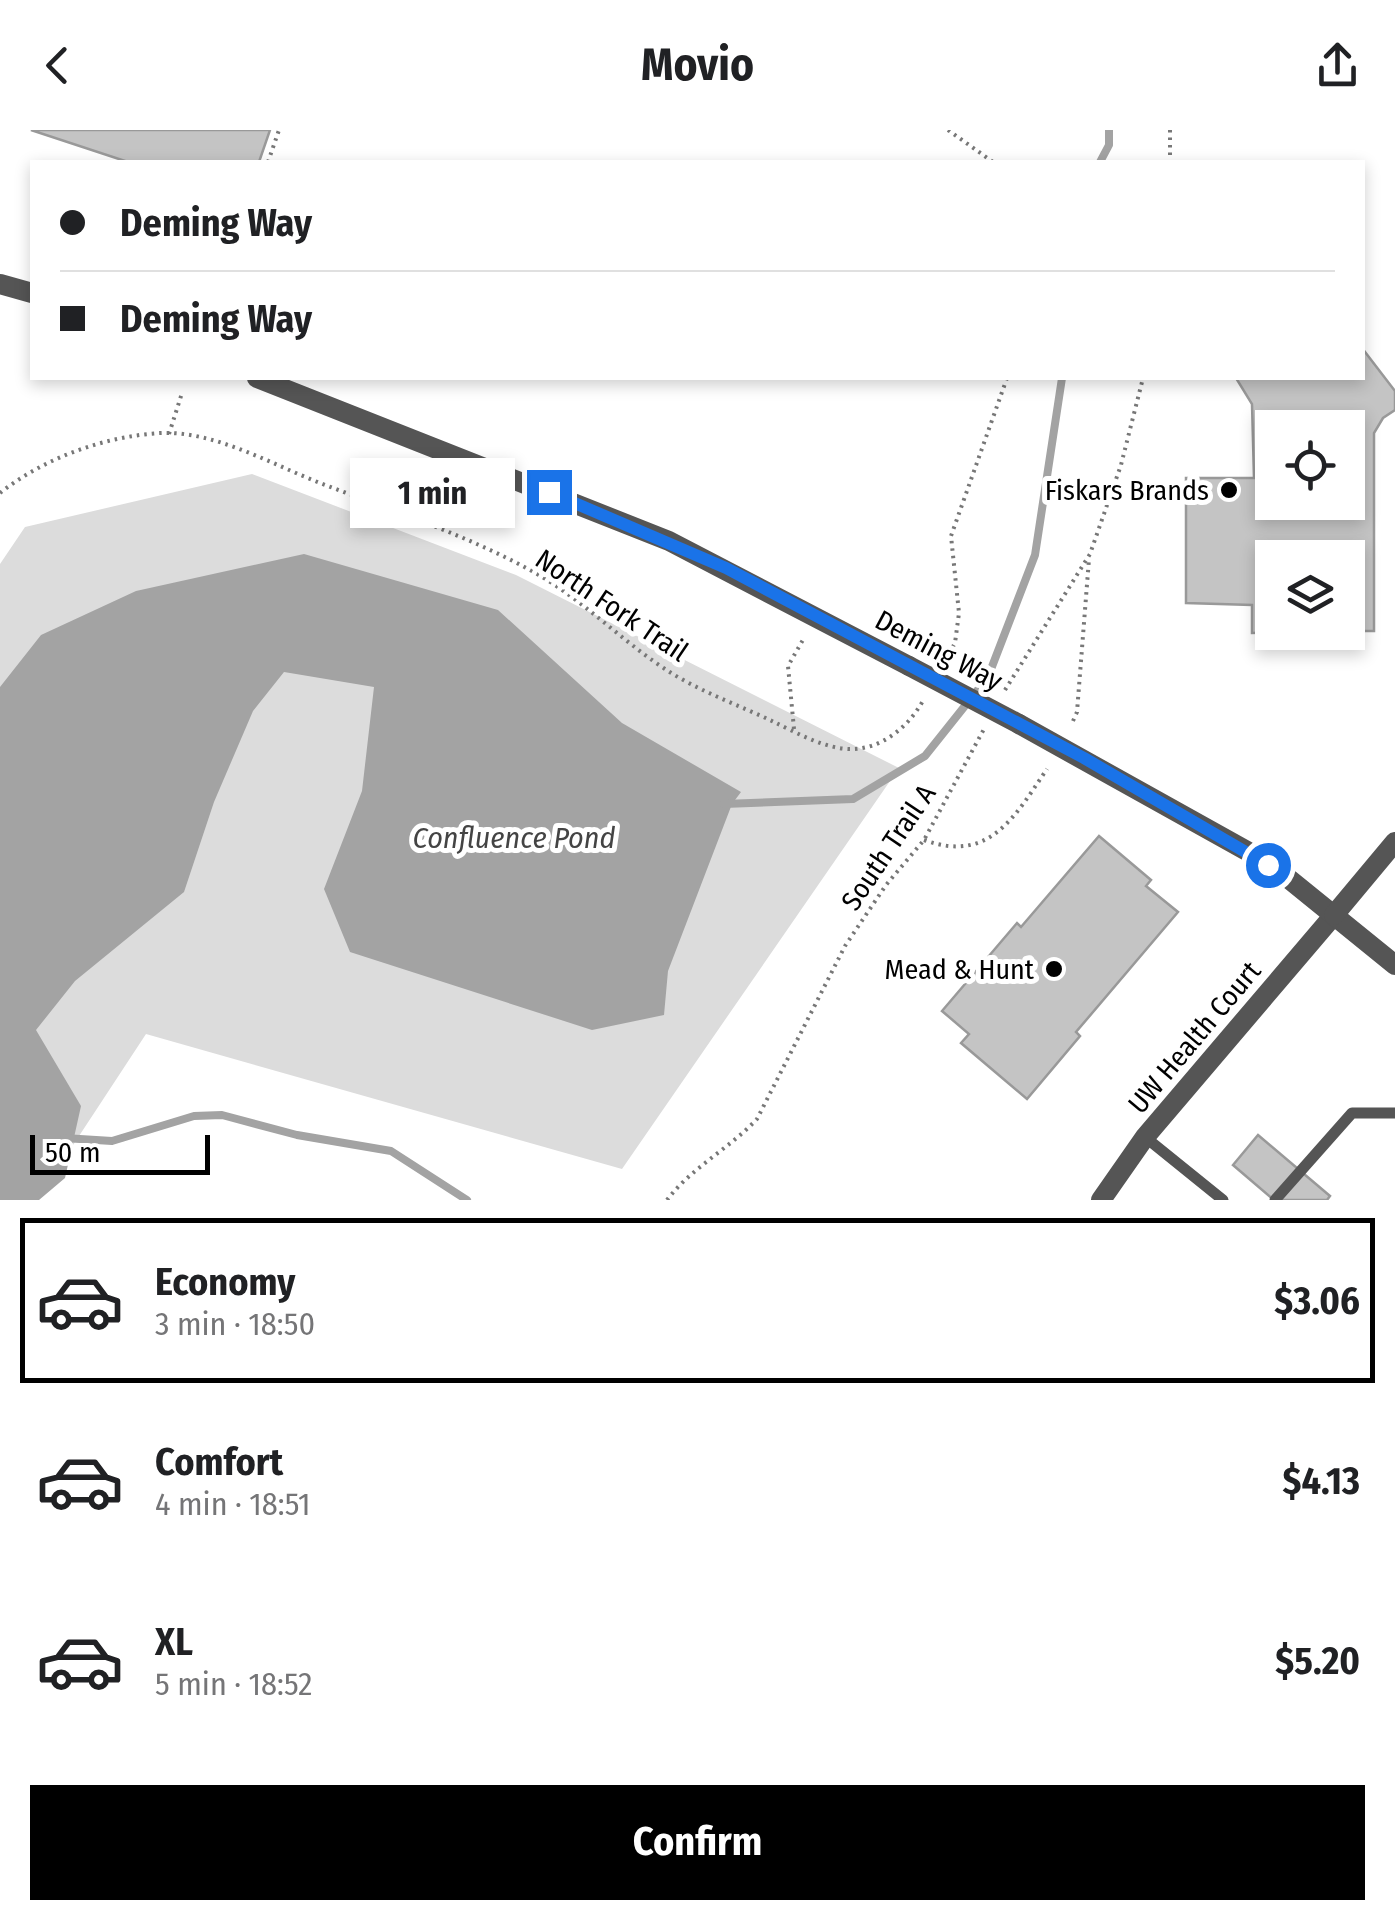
<!DOCTYPE html>
<html lang="en">
<head>
<meta charset="utf-8">
<style>
  :root { --surface:#fff; --page:#f6f6f6; --text:#202124; --muted:#757577; --line:#e0e0e0; --accent:#000 }
  body { margin:0; font-family:"Fira Sans Condensed",sans-serif; background:var(--page); color:var(--text); height:100vh; display:flex; flex-direction:column; font-size:38px; white-space:nowrap }
  * { box-sizing:border-box; margin:0 }
  p { font-size:32px; color:var(--muted) }
  .icon { flex:none; width:55px; height:55px; fill:none; stroke:currentColor; stroke-width:2; stroke-linecap:round; stroke-linejoin:round }
  .map { position:relative; height:1070px; overflow:hidden }
  .side { display:flex; flex-direction:column; background:var(--surface); flex:1 }
  .side>* { flex:none }
  .top-card { position:absolute; left:30px; top:30px; width:1335px; height:220px; border-radius:0px; box-shadow:0 5px 15px #0003; display:grid; align-content:center; height:220px; padding:0 30px; background:var(--surface) }
  .fabs { position:absolute; left:1255px; top:280px; display:grid; gap:20px }
  .fabs a { display:grid; place-items:center; width:110px; height:110px; border-radius:0px; background:var(--surface); box-shadow:0 5px 15px #0003; font-size:50px }
  .scale { position:absolute; left:30px; bottom:25px; width:180px; box-sizing:border-box; padding-left:10px; border:5px solid #000; border-top:0; font-size:28px; line-height:35px; white-space:nowrap; color:#000; -webkit-text-stroke:8px #fff; paint-order:stroke }
  .end { position:absolute; width:45px; height:45px; margin:-22px; border:12px solid #1a73e8; background:#fff; box-shadow:0 0 0 5px #fff }
  .from { border-radius:50% }
  .bubble { position:absolute; height:70px; border-radius:0px; background:var(--surface); box-shadow:0 5px 15px #0003; font-size:32px; font-weight:700; line-height:70px; text-align:center }
  .top-card b { display:flex; align-items:center; gap:35px; height:95px; font-size:38px }
  .top-card b+b { border-top:2px solid var(--line) }
  .top-card i { width:25px; height:25px; background:var(--text) }
  ul { padding:18px 0 0; list-style:none }
  li { display:flex; align-items:center; gap:30px; height:165px; margin:0 20px 15px; padding:0 10px; border:5px solid transparent; border-radius:0px }
  li div { flex:1 }
  li b { display:block; font-size:38px }
  li em { font-style:normal; font-weight:700 }
  li.on { border-color:var(--accent) }
  li>.icon { width:90px; height:90px; stroke-width:1.5 }
  .cta { display:flex; gap:20px; margin-top:auto; padding:20px 30px }
  .cta a { flex:1; height:115px; border-radius:0px; background:var(--accent); color:#fff; font-size:40px; font-weight:700; line-height:115px; text-align:center }
  header { display:flex; justify-content:space-between; align-items:center; height:130px; padding:0 30px; background:var(--surface); font-size:45px; font-weight:700 }
  .map>svg:first-child { display:block }
  .green { fill:#dcdcdc }
  .water { fill:#a3a3a3 }
  .lines { fill:none; stroke-linecap:round; stroke-linejoin:round }
  .stream { stroke:#a3a3a3; stroke-width:8 }
  .building { fill:#c4c4c4; stroke:#999; stroke-width:2.5; fill-rule:evenodd }
  .path { stroke:#777; stroke-width:4; stroke-dasharray:2.5 5; stroke-linecap:butt }
  .service { stroke:#555; stroke-width:11 }
  .minor { stroke:#555; stroke-width:20 }
  .tertiary { stroke:#555; stroke-width:20 }
  .tertiary-bridge { stroke:#555; stroke-width:20 }
  .route { stroke:#1a73e8; stroke-width:12 }
  .poi-dot { fill:#000; stroke:#fff; stroke-width:4 }
  .labels { text-anchor:middle; stroke-width:10; stroke-linejoin:round; paint-order:stroke }
  .poi-label { font-size:28px; fill:#000; stroke:#fff; text-anchor:end }
  .street-label { font-size:28px; fill:#000; stroke:#fff }
  .water-label { font-size:30px; font-style:italic; fill:#444; stroke:#fff }
</style>
</head>
<body>
<header><svg class="icon" aria-label="back" viewBox="0 0 24 24"><path d="M15 5l-7 7 7 7"/></svg>Movio<svg class="icon" aria-label="share" viewBox="0 0 24 24"><path d="M12 15V3M7 8l5-5 5 5M5 13v7h14v-7"/></svg></header>
<div class="map">
<svg width="1395" height="1070" viewBox="0 0 1395 1070">
  <rect width="100%" height="100%" fill="#fff"/>
  <!-- green -->
  <polygon class="green" points="252,344 516,445 899,638 622,1039 146,904 37,1070 0,1070 0,434 25,397"/>
  <!-- water -->
  <polygon class="water" points="304,424 498,480 622,593 741,662 732,674 668,841 664,885 592,900 350,822 324,759 362,661 374,557 284,542 253,581 214,672 184,762 75,851 36,900 81,976 65,1048 39,1070 0,1070 0,557 41,505 136,461"/>
  <g class="lines">
    <!-- stream -->
    <g class="stream">
      <polyline points="1100,32 1109,15 1109,0"/>
      <polyline points="724,674 853,669 925,626 988,547 1035,425 1062,248"/>
      <polyline points="64,1008 112,1011 194,986 222,985 297,1005 391,1021 467,1070"/>
    </g>
  </g>
  <!-- building -->
  <g class="building">
    <polygon points="31,0 270,0 259,32 128,32"/>
    <path d="M1362,218L1395,261V280L1383,288L1374,303V501H1348V428H1272V502H1289L1252,503V475L1186,473V348H1254L1252,274L1236,248H1362ZM1272,298H1348V372H1272Z"/>
    <polygon points="1099,706 1151,750 1146,756 1178,782 1076,902 1080,906 1027,969 961,913 969,904 942,881 1017,793 1021,797"/>
    <polygon points="1258,1005 1330,1066 1327,1070 1274,1070 1233,1035"/>
  </g>
  <g class="lines">
    <!-- path -->
    <g class="path">
      <polyline points="948,0 993,32"/>
      <polyline points="1170,0 1170,32"/>
      <polyline points="268,32 279,0"/>
      <polyline points="169,304 182,263"/>
      <path d="M0,363C44,328 105,306 161,303C215,301 271,334 320,353C390,380 464,404 530,440C580,467 618,508 665,539C698,561 739,575 774,592C797,603 827,620 853,619C884,618 910,595 924,569"/>
      <polyline points="945,530 955,513 959,483 951,406 1007,248"/>
      <polyline points="1005,560 1090,424 1121,335 1143,248"/>
      <polyline points="1073,591 1077,582 1089,429"/>
      <polyline points="794,599 788,536 804,508"/>
      <path d="M924,710C990,734 1015,686 1047,639"/>
      <path d="M667,1070C691,1038 730,1018 757,989L845,816L886,755L924,710L984,599"/>
    </g>
    <!-- service -->
    <g class="service">
      <polyline points="1145,1007 1223,1070"/>
      <polyline points="1275,1070 1352,983 1395,983"/>
    </g>
    <!-- minor -->
    <polyline class="minor" points="1101,1070 1145,1007 1334,785"/>
    <!-- tertiary -->
    <g class="tertiary">
      <polyline points="0,154 32,163"/>
      <polyline points="257,248 669,411 909,536"/>
      <polyline points="1019,594 1247,721 1289,749 1395,835"/>
      <polyline points="1334,785 1395,712"/>
    </g>
    <!-- tertiary-bridge -->
    <polyline class="tertiary-bridge" points="909,536 1019,594"/>
  </g>
  <g class="lines">
    <!-- route -->
    <polyline class="route" points="549,362 726,438 1084,628 1268,735"/>
  </g>
  <!-- markers -->
  <g class="poi-dot">
    <circle cx="1229" cy="360" r="10"/>
    <circle cx="1054" cy="839" r="10"/>
  </g>
  <g class="labels">
    <!-- poi labels -->
    <g class="poi-label">
      <text x="1209" y="370">Fiskars Brands</text>
      <text x="1034" y="849">Mead &amp; Hunt</text>
    </g>
    <!-- street labels -->
    <g class="street-label">
      <text transform="translate(612 475) rotate(34)" y="10">North Fork Trail</text>
      <text transform="translate(939 520) rotate(28)" y="10">Deming Way</text>
      <text transform="translate(888 717) rotate(-56)" y="10">South Trail A</text>
      <text transform="translate(1194 907) rotate(-50)" y="10">UW Health Court</text>
    </g>
    <!-- water labels -->
    <g class="water-label">
      <text x="514" y="718">Confluence Pond</text>
    </g>
  </g>
</svg>
<div class="fabs">
<a><svg class="icon" aria-label="locate" viewBox="0 0 24 24"><circle cx="12" cy="12" r="6"/><path d="M12 2v4M12 18v4M2 12h4M18 12h4"/></svg></a>
<a><svg class="icon" aria-label="layers" viewBox="0 0 24 24"><path d="M12 4l9 5-9 5-9-5zM3 14l9 5 9-5"/></svg></a>
</div>
<div class="scale">50 m</div>
<i class="end from" style="left:1268px;top:735px"></i>
<i class="end" style="left:549px;top:362px"></i>
<div class="bubble" style="left:350px;top:328px;width:165px">1 min</div>
<div class="top-card">
<b><i class="from"></i>Deming Way</b>
<b><i></i>Deming Way</b>
</div>
</div>
<section class="side">
<ul>
<li class="on"><svg class="icon" aria-label="car" viewBox="0 0 24 24"><path d="M5 17H2v-5l4-1 3-4h7l3 4 3 1v5h-3M9 17h6M6 11h13"/><circle cx="7" cy="17" r="2"/><circle cx="17" cy="17" r="2"/></svg><div><b>Economy</b><p>3 min · 18:50</p></div><em>$3.06</em></li>
<li><svg class="icon" aria-label="car" viewBox="0 0 24 24"><path d="M5 17H2v-5l4-1 3-4h7l3 4 3 1v5h-3M9 17h6M6 11h13"/><circle cx="7" cy="17" r="2"/><circle cx="17" cy="17" r="2"/></svg><div><b>Comfort</b><p>4 min · 18:51</p></div><em>$4.13</em></li>
<li><svg class="icon" aria-label="car" viewBox="0 0 24 24"><path d="M5 17H2v-5l4-1 3-4h7l3 4 3 1v5h-3M9 17h6M6 11h13"/><circle cx="7" cy="17" r="2"/><circle cx="17" cy="17" r="2"/></svg><div><b>XL</b><p>5 min · 18:52</p></div><em>$5.20</em></li>
</ul>
<div class="cta"><a>Confirm</a></div>
</section>
</body>
</html>
